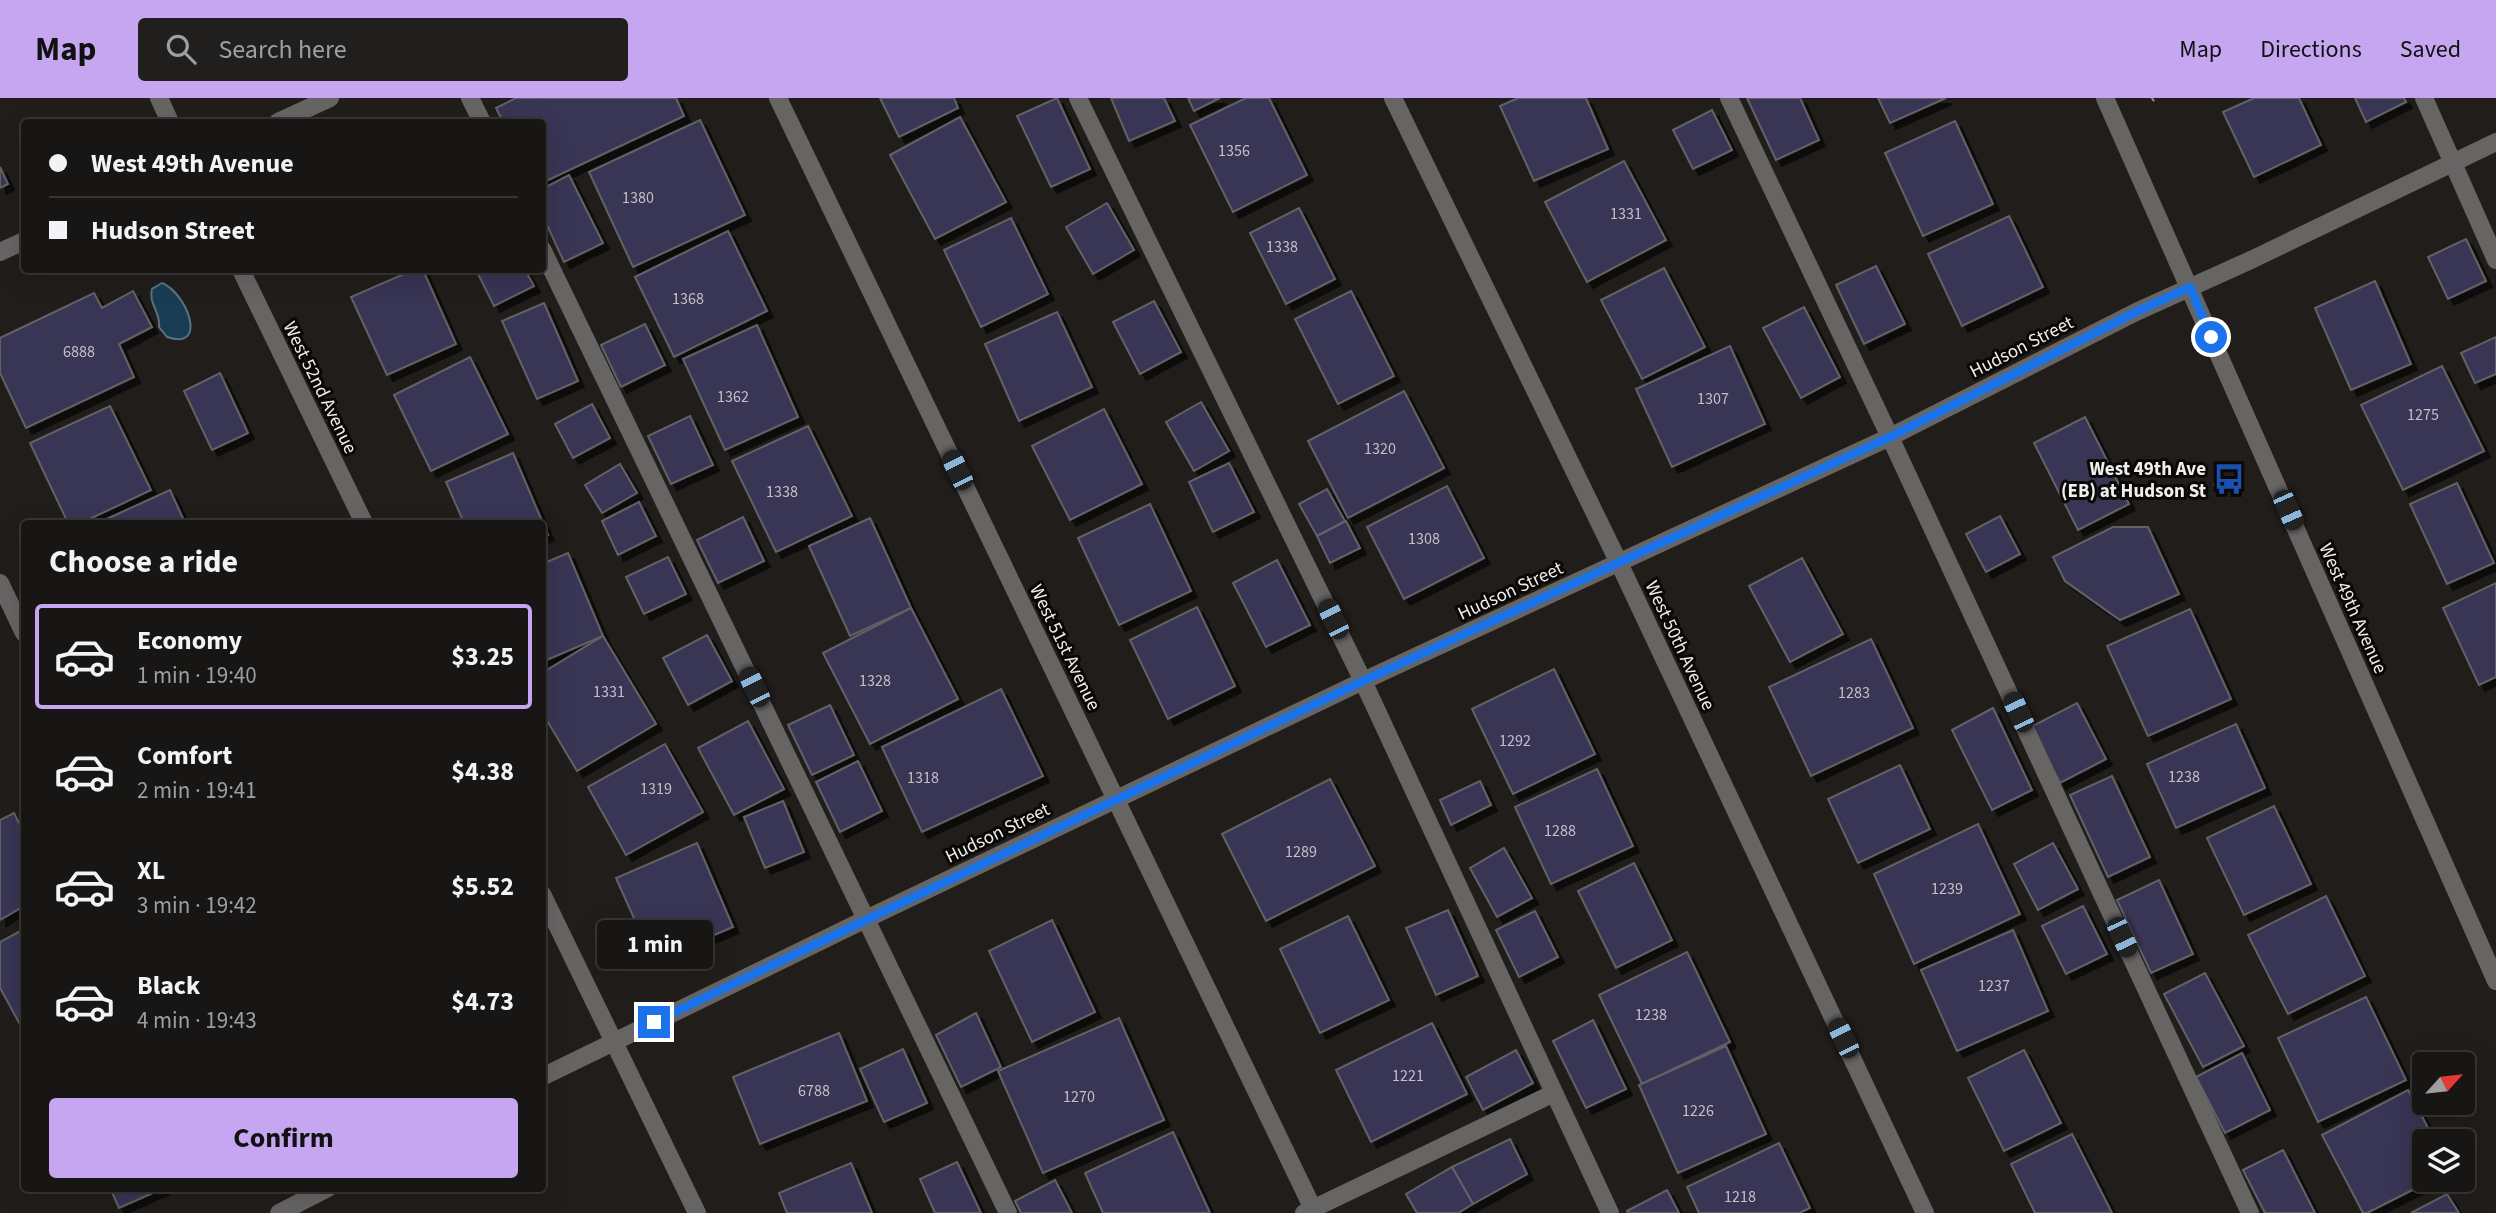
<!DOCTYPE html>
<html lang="en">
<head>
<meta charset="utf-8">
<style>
  :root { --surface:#181614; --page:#211f1d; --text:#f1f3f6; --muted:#9f9fa0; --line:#363534; --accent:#c6a6f0 }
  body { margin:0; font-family:"Source Sans 3",sans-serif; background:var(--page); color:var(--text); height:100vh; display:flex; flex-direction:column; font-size:26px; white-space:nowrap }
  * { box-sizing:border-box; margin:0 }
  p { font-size:23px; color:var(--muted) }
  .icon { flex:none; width:38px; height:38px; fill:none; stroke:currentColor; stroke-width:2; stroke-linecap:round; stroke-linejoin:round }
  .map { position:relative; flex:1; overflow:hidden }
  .sheet { position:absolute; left:21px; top:422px; width:525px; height:672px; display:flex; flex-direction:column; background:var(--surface); border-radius:7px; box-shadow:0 7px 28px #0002,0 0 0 2px var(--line) }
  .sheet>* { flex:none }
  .banner { position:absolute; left:21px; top:21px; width:525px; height:154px; border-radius:7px; box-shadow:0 7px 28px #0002,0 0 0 2px var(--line); display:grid; align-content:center; height:154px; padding:0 28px; background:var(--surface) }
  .needle { width:46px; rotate:63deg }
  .buttons { position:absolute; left:2412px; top:954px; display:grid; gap:14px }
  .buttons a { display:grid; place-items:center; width:63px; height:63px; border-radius:7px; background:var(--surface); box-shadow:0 7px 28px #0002,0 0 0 2px var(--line); font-size:35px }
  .end { position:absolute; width:32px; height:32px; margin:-16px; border:9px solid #1a73e8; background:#fff; box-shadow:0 0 0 4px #fff }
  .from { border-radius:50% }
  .bubble { position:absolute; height:49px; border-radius:7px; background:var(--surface); box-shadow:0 7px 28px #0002,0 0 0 2px var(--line); font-size:23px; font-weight:700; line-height:49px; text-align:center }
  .car { position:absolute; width:21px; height:42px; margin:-21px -10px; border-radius:9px; box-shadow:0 0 5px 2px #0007; background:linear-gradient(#222 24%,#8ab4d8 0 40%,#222 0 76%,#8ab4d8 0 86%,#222 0) }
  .banner b { display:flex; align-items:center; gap:24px; height:66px; font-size:26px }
  .banner b+b { border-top:2px solid var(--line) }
  .banner i { width:18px; height:18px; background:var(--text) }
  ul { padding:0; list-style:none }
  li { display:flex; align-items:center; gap:21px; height:105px; margin:0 14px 10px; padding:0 14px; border:4px solid transparent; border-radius:7px }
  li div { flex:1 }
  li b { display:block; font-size:26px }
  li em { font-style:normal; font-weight:700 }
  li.selected { border-color:var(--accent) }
  li>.icon { width:63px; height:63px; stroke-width:1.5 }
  h2 { padding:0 28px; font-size:32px; line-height:84px }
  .cta { display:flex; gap:14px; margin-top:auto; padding:14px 28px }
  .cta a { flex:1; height:80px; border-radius:7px; background:var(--accent); color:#111; font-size:28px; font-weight:700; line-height:80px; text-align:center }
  header { display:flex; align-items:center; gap:42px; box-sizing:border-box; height:98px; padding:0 35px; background:var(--accent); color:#111 }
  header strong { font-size:33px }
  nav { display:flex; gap:38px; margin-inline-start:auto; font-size:24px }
  .search { width:490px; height:63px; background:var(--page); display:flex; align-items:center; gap:18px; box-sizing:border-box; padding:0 24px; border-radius:7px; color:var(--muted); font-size:26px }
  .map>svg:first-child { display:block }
  .water { fill:#193e54; stroke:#5a7382; stroke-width:2 }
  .building { fill:#393455; stroke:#626266; stroke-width:2; filter:url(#shadow) }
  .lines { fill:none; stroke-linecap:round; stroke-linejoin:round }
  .path { stroke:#928f8d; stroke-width:4.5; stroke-dasharray:2 5; stroke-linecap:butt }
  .minor { stroke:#676464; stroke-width:18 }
  .route { stroke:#1a73e8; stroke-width:9 }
  .labels { text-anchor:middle; stroke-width:6; stroke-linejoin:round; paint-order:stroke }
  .number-label { font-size:16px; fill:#c2c0c6 }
  .street-label { font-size:19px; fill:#f0eeec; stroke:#090807 }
  .poi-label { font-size:19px; font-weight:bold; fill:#f0eeec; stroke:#090807; text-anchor:end }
</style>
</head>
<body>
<header>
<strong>Map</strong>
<div class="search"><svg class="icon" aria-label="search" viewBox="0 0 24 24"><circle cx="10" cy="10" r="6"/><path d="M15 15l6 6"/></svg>Search here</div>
<nav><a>Map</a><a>Directions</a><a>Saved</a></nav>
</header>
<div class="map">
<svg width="2496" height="1115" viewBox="0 0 2496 1115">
  <defs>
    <filter id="shadow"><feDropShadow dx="6" dy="6" stdDeviation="0" flood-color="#0009"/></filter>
  </defs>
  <rect width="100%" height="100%" fill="#201d1b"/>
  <!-- water -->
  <path class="water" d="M162,185C187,195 209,253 167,239L159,229C161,214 148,206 152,191Z"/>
  <!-- building -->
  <g class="building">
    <polygon points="516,0 676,0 684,18 542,85 542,24 503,24 496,10"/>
    <polygon points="880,0 954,0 958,10 899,39"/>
    <polygon points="1057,0 1090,71 1051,89 1017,18"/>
    <polygon points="1111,0 1164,0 1175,23 1129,43"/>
    <polygon points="1188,0 1220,0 1194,13"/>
    <polygon points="1246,0 1269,0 1307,77 1233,114 1190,27"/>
    <polygon points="1518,0 1586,0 1608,51 1534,83 1500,8"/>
    <polygon points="1747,0 1800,0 1819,42 1776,62"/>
    <polygon points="1878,0 1946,0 1890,25"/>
    <polygon points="2254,0 2299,0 2321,47 2254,79 2223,14"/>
    <polygon points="2355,0 2404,0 2406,4 2366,24"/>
    <polygon points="1712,12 1732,52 1693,71 1673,32"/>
    <polygon points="960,19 1006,104 935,141 890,57"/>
    <polygon points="700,22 745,117 633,169 589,74"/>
    <polygon points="1955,23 1993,106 1923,138 1885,55"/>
    <polygon points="1624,63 1666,142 1587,184 1545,104"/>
    <polygon points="0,69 8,86 0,90"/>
    <polygon points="569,77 603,145 564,164 542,116 542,91"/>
    <polygon points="1107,105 1134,152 1093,176 1066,129"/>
    <polygon points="1299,110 1335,181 1286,206 1250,135"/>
    <polygon points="2009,118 2043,189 1962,228 1928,156"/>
    <polygon points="1011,120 1048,196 981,229 944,152"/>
    <polygon points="728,133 767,213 674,259 635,179"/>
    <polygon points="2466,141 2486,183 2448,201 2428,159"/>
    <polygon points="1876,168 1905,226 1864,246 1836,187"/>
    <polygon points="1664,170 1705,249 1642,281 1601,202"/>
    <polygon points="413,172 423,172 456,246 387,277 351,199"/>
    <polygon points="476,172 525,172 534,188 494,208"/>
    <polygon points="2375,183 2411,266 2351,292 2315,210"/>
    <polygon points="133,193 152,229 119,246 134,279 26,330 0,275 0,240 94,195 102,210"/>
    <polygon points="1351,193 1394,278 1338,306 1295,221"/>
    <polygon points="1154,203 1181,254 1140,276 1113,224"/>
    <polygon points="544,205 578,283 537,301 502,223"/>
    <polygon points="1804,209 1840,279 1801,300 1763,230"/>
    <polygon points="1057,214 1092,289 1019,323 985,246"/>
    <polygon points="645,226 665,267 621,289 601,247"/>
    <polygon points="757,227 798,319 725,352 683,261"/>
    <polygon points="2496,239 2496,276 2475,285 2461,255"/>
    <polygon points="1730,248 1765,326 1672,369 1636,291"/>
    <polygon points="470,259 508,336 431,373 394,297"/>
    <polygon points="2442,268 2484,353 2403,392 2361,307"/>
    <polygon points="220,275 248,335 212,352 184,293"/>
    <polygon points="1404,293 1444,370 1348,420 1308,343"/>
    <polygon points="1201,304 1229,353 1194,373 1166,324"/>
    <polygon points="592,306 610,340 573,360 555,326"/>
    <polygon points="110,308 151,392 81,425 68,425 30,345"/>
    <polygon points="1104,311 1142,386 1070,422 1032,348"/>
    <polygon points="690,318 713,367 671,386 648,338"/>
    <polygon points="2085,319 2129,406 2078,432 2034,345"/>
    <polygon points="808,328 852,418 776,454 732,363"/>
    <polygon points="513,355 548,437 542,439 542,425 464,425 446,384"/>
    <polygon points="1229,365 1254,414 1213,434 1189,384"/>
    <polygon points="620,366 637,395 602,415 585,387"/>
    <polygon points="2457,385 2494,465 2447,486 2410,406"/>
    <polygon points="1447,388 1484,460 1404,501 1367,429"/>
    <polygon points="1327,391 1345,423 1317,438 1299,406"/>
    <polygon points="170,392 185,425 98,425"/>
    <polygon points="639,404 656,438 618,457 602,423"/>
    <polygon points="1150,406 1191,493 1119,527 1078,440"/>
    <polygon points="2000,418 2020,456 1986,474 1966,436"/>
    <polygon points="743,419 764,463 718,485 697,442"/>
    <polygon points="870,420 911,510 850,538 809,448"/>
    <polygon points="1346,423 1360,450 1330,465 1317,438"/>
    <polygon points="2113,429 2148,429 2179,496 2120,522 2065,483 2053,459"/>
    <polygon points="568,455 603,538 542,564 542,466"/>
    <polygon points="668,459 686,496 644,516 626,479"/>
    <polygon points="1802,460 1843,536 1790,564 1749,488"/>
    <polygon points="1277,462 1310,527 1266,549 1233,485"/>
    <polygon points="2496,485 2496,579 2479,587 2443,510"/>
    <polygon points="1197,509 1235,588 1168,621 1130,542"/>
    <polygon points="911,510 958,601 870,646 823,555"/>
    <polygon points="2190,511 2231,601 2148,638 2107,548"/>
    <polygon points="707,537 732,583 688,607 663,560"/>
    <polygon points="603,538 656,626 577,673 542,614 542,575"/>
    <polygon points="1871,541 1913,630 1811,678 1769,589"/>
    <polygon points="1554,571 1595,656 1513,696 1472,611"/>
    <polygon points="1001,591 1043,678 922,734 882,649"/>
    <polygon points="2077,605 2106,661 2060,685 2031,629"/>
    <polygon points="830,607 854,657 812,677 788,627"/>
    <polygon points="1993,610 2032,692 1992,712 1952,632"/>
    <polygon points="748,623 784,691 734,717 698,650"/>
    <polygon points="2236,626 2265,690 2176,730 2147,666"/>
    <polygon points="665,646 703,714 626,757 588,689"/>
    <polygon points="858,663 882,713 840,734 816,684"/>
    <polygon points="1900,667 1930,731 1858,765 1828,701"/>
    <polygon points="1597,671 1633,748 1551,786 1515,709"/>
    <polygon points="2112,678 2150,759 2108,779 2070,697"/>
    <polygon points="1330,681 1375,768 1266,823 1222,736"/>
    <polygon points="1480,683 1491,707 1451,727 1440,702"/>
    <polygon points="783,703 804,754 765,770 744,719"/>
    <polygon points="2274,708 2311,786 2244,817 2207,740"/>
    <polygon points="14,715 24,735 24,808 0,822 0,722"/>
    <polygon points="1978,726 2020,816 1914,866 1874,776"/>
    <polygon points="697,745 733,829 653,863 616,780"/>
    <polygon points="2053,745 2078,791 2038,812 2014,766"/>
    <polygon points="1504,750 1532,800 1497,819 1470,770"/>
    <polygon points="1634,765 1672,842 1616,870 1578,793"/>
    <polygon points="2159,782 2193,856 2151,875 2117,802"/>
    <polygon points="2326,798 2365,878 2288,916 2248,837"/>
    <polygon points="2083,808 2107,856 2066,876 2042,828"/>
    <polygon points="1448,812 1478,878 1436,897 1406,830"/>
    <polygon points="1535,813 1558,859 1519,879 1496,832"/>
    <polygon points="1348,818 1389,902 1320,935 1280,851"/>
    <polygon points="1052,822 1095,914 1032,944 989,853"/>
    <polygon points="24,831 24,928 22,930 0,890 0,844"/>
    <polygon points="2013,832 2048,913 1957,953 1921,872"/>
    <polygon points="1687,854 1730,944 1642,986 1599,897"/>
    <polygon points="2205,875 2244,948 2203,969 2164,896"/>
    <polygon points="2366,899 2406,982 2318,1024 2278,940"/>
    <polygon points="976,915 1001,969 961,989 936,937"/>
    <polygon points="1119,920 1164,1022 1043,1075 998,973"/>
    <polygon points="1593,922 1626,991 1586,1010 1553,943"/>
    <polygon points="1432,925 1467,996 1371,1044 1336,972"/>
    <polygon points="839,935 867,1003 760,1046 733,979"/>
    <polygon points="1726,948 1766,1036 1678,1075 1639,987"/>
    <polygon points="903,951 927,1005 884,1024 860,971"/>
    <polygon points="1516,952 1533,985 1483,1012 1466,979"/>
    <polygon points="2024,952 2061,1025 2004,1053 1968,980"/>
    <polygon points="2242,955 2270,1012 2225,1035 2196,979"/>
    <polygon points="2408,992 2435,1043 2424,1043 2424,1082 2432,1082 2367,1115 2363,1115 2322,1037"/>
    <polygon points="1173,1034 1210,1115 1103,1115 1085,1075"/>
    <polygon points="2072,1036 2112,1115 2035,1115 2011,1066"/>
    <polygon points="1510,1041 1527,1076 1473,1106 1452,1069"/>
    <polygon points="1779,1045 1810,1110 1799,1115 1699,1115 1687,1089"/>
    <polygon points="2283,1052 2315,1115 2265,1115 2243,1072"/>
    <polygon points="957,1064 981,1115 935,1115 920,1081"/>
    <polygon points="851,1065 872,1115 787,1115 779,1095"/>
    <polygon points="1452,1069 1473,1106 1458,1115 1417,1115 1406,1096"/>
    <polygon points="1055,1082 1072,1115 1021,1115 1015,1103"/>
    <polygon points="110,1090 164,1090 119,1110"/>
    <polygon points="1667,1092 1679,1115 1628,1115 1627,1113"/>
    <polygon points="2447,1096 2459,1115 2411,1115"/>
  </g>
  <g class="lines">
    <!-- path -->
    <g class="path">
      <polyline points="2152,2 2155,0"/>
      <polyline points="2214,388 2229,381"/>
    </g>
    <!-- minor -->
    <g class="minor">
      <polyline points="159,0 170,24"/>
      <polyline points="470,0 482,24"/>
      <polyline points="778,0 1315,1115"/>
      <polyline points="1078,0 1363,583 1610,1115"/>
      <polyline points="1393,0 1619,465 1925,1115"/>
      <polyline points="1729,0 1890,339 2250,1115"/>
      <polyline points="2105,0 2496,883"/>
      <polyline points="2424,0 2496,162"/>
      <polyline points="278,24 330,0"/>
      <polyline points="542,151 1008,1115"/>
      <polyline points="0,154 24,143"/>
      <polyline points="241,172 364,425"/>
      <polyline points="0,485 24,535"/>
      <polyline points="542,796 697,1115"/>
      <polyline points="542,979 866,821 1363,583 1890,339 2136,214 2253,161 2496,44"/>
      <polyline points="279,1115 328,1090"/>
      <polyline points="1304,1115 1554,995"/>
    </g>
  </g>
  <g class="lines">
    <!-- route -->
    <polyline class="route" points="654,924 1363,583 1890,339 2136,214 2190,189 2211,239"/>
  </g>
  <!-- icons -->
  <defs>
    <symbol id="bus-bare" viewBox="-9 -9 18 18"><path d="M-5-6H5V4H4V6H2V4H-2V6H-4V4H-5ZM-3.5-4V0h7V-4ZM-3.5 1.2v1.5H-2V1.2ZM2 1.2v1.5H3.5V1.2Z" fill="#1a4fb4" stroke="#090807" stroke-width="2.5" paint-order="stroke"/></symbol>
  </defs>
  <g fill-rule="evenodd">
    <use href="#bus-bare" x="2207" y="359" width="44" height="44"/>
  </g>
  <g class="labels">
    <!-- number labels -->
    <g class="number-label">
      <text x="1234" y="58">1356</text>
      <text x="638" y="105">1380</text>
      <text x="1626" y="121">1331</text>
      <text x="1282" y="154">1338</text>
      <text x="688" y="206">1368</text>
      <text x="79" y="259">6888</text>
      <text x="733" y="304">1362</text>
      <text x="1713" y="306">1307</text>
      <text x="2423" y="322">1275</text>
      <text x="1380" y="356">1320</text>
      <text x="782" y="399">1338</text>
      <text x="1424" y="446">1308</text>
      <text x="875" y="588">1328</text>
      <text x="609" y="599">1331</text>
      <text x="1854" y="600">1283</text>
      <text x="1515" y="648">1292</text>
      <text x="2184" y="684">1238</text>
      <text x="923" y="685">1318</text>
      <text x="656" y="696">1319</text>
      <text x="1560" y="738">1288</text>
      <text x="1301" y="759">1289</text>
      <text x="1947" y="796">1239</text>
      <text x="1994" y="893">1237</text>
      <text x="1651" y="922">1238</text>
      <text x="1408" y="983">1221</text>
      <text x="814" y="998">6788</text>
      <text x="1079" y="1004">1270</text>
      <text x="1698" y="1018">1226</text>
      <text x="1740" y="1104">1218</text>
    </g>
    <!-- street labels -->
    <g class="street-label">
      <text transform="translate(2021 248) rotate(-27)" y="7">Hudson Street</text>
      <text transform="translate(321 289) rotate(64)" y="7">West 52nd Avenue</text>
      <text transform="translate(1510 492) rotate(-25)" y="7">Hudson Street</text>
      <text transform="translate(2354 510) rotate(66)" y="7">West 49th Avenue</text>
      <text transform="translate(1681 547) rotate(65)" y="7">West 50th Avenue</text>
      <text transform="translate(1066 549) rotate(64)" y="7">West 51st Avenue</text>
      <text transform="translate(997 734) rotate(-26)" y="7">Hudson Street</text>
    </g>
    <!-- poi labels -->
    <g class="poi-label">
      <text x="2206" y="377">West 49th Ave<tspan x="2206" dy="22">(EB) at Hudson St</tspan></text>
    </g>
  </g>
</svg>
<div class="buttons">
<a><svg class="needle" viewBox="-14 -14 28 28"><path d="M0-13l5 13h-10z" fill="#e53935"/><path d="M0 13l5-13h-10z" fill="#9f9fa0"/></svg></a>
<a><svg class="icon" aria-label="layers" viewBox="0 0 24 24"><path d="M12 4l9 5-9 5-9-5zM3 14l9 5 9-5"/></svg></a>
</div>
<i class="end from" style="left:2211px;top:239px"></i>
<i class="end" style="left:654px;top:924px"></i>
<div class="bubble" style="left:597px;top:822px;width:116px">1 min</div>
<i class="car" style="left:957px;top:372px;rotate:334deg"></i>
<i class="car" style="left:2288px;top:412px;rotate:156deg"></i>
<i class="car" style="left:1333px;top:521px;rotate:334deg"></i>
<i class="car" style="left:754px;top:589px;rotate:334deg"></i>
<i class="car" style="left:2018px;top:614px;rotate:335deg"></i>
<i class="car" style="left:2122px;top:839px;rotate:155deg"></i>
<i class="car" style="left:1843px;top:940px;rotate:334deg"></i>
<div class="banner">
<b><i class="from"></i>West 49th Avenue</b>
<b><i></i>Hudson Street</b>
</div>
<section class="sheet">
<h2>Choose a ride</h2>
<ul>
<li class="selected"><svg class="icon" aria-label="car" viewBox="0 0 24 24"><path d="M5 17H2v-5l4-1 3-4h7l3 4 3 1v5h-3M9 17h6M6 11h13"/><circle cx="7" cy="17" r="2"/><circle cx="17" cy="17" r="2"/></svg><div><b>Economy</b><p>1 min · 19:40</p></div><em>$3.25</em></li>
<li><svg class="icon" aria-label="car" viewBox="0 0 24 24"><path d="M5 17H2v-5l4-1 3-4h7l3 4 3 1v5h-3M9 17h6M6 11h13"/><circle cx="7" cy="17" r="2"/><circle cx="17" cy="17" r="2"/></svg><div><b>Comfort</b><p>2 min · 19:41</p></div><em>$4.38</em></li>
<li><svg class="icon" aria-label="car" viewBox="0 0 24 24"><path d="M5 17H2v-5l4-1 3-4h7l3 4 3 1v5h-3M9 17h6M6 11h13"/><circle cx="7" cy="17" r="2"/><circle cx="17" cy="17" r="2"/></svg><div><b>XL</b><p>3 min · 19:42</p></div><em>$5.52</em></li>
<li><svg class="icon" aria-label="car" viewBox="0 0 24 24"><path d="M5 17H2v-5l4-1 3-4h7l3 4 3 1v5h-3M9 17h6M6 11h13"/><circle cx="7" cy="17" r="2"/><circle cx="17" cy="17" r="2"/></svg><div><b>Black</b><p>4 min · 19:43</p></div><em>$4.73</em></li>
</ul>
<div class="cta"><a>Confirm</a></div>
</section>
</div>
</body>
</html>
